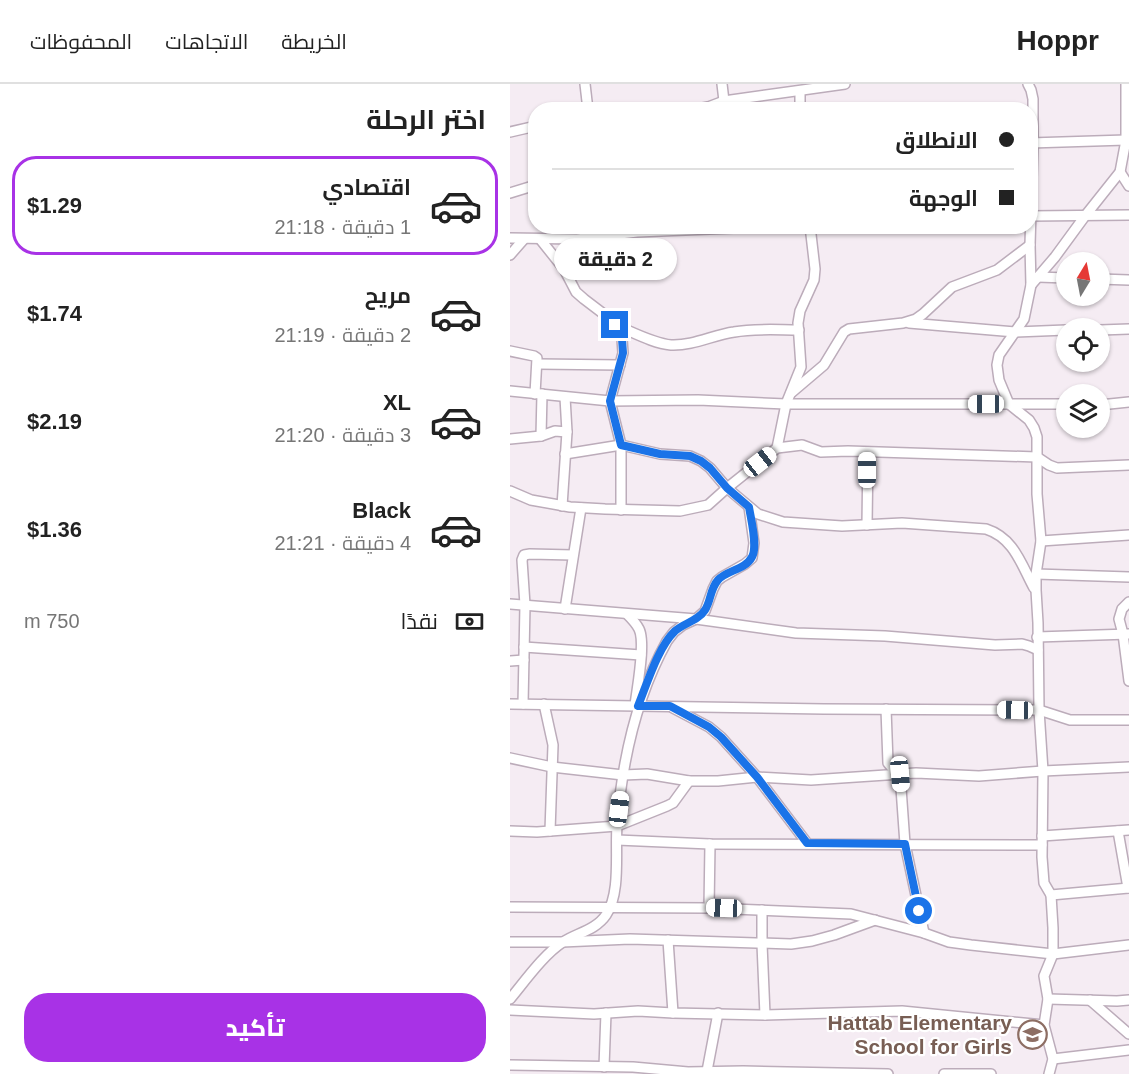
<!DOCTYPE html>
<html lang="ar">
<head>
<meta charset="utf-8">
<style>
  :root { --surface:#fff; --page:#f6f6f6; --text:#222; --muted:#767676; --line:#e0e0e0; --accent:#a832e6 }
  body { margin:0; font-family:Arial,Cairo,sans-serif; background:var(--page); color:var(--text); direction:rtl; height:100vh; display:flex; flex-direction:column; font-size:22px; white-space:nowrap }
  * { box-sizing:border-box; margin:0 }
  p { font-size:20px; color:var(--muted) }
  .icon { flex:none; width:33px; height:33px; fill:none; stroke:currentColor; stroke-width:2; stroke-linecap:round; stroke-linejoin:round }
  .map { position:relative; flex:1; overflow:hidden; direction:ltr }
  .drawer { display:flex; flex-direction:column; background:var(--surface); width:510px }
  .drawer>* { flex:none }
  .top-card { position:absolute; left:18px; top:18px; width:510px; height:132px; border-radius:24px; box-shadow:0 2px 4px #0004; direction:rtl; display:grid; align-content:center; height:132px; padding:0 24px; background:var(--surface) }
  .needle { width:39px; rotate:10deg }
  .tools { position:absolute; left:546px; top:168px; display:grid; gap:12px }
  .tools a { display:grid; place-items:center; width:54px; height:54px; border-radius:50%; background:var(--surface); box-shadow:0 2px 4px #0004; font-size:30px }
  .end { position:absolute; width:27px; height:27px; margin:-14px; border:8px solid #1a73e8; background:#fff; box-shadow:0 0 0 3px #fff }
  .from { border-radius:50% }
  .bubble { position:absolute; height:42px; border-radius:21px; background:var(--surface); box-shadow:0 2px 4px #0004; font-size:20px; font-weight:800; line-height:42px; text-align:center; direction:rtl }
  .car { position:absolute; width:18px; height:36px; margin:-18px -9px; border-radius:8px; box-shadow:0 0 4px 2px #0007; background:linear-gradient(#fff 24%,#345 0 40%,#fff 0 76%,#345 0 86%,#fff 0) }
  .top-card b { display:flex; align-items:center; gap:21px; height:57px; font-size:22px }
  .top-card b+b { border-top:2px solid var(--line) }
  .top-card i { width:15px; height:15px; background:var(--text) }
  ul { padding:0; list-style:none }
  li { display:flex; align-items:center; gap:18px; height:99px; margin:0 12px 9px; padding:0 12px; border:3px solid transparent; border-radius:24px }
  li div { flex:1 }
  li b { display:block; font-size:22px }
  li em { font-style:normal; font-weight:800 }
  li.selected { border-color:var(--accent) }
  li>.icon { width:54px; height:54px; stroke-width:1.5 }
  h2 { padding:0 24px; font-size:27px; line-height:72px }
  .pay { display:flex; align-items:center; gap:15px; height:66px; padding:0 24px; font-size:22px }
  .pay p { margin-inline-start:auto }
  .primary-button { display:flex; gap:12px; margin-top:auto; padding:12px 24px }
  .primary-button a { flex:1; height:69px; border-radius:24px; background:var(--accent); color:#fff; font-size:24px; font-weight:800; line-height:69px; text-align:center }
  header { display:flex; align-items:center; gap:36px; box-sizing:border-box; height:84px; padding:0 30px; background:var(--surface); border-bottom:2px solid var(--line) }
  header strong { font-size:28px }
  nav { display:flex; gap:33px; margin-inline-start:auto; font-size:21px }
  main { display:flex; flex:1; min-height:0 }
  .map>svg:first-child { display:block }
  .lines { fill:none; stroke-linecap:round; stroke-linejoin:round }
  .minor-casing { stroke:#bcacba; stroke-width:12 }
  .minor { stroke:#fff; stroke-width:9 }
  .route { stroke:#1a73e8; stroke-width:8 }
  .labels { text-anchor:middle; stroke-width:4.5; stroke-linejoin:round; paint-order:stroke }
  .education-label { font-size:21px; font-weight:bold; fill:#785e54; stroke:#fff; text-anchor:end }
</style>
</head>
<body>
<header>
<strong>Hoppr</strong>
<nav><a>الخريطة</a><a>الاتجاهات</a><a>المحفوظات</a></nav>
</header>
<main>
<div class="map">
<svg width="619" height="990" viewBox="0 0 619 990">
  <rect width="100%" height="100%" fill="#f5ecf3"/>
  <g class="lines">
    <defs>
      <g id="minor">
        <polyline points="75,0 78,26"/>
        <polyline points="212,0 214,17"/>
        <polyline points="518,0 521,6 523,15 523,59 520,161 521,201 514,235 489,271 487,281 489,296 499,320 519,336 524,344 527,353 527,410 531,457 526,490 526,506 528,539 529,626 533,687 532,773 534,799 541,811 543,844 543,870 534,892 538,915 534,941 543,975 539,990"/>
        <polyline points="290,7 290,26"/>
        <polyline points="183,26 198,23 214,17 335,0"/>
        <polyline points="0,48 26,42"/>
        <polyline points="520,59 616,56"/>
        <polyline points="610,88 619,102"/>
        <polyline points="0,109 26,101"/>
        <polyline points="520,132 619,131"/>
        <polyline points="0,154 67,155 127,148 270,142"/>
        <polyline points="30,155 54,185 66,208 74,215 95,231 105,241 112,255 113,269 100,317 111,361 111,426"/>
        <polyline points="0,171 14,155"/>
        <polyline points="528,193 556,194"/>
        <polyline points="590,195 619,196"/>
        <polyline points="521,201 545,173 575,132 610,88 616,56 616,0"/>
        <polyline points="399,239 505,248 556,246"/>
        <path d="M105,241C123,248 142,259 161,261C183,262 203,251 224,248C245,244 268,246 289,246"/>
        <polyline points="590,246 619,245"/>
        <polyline points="0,267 24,272 27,274 25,310"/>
        <polyline points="28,280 110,281"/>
        <polyline points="0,307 100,317 188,316 276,320 556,320"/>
        <polyline points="281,309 314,281 334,248 339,245 393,239 406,235 413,230 442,203 487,186 520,161"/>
        <polyline points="590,321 619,318"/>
        <polyline points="31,352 32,310"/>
        <polyline points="0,355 31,352 45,347 57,348"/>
        <polyline points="267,364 276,320 291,283 288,239 290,227 304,196 305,185 300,142"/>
        <path d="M55,370L111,361L150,370L180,372L191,377L200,384L217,404L248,430L273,438L332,442L392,439L476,445C504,454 511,480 524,504"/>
        <polyline points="0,407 21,416 60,423 95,425 170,427 198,421 217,404 267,364 292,361 311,368 338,367 527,373 539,381 547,384 619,381"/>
        <polyline points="52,422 57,348 55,313"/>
        <polyline points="357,441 358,368"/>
        <polyline points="531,457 619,451"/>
        <polyline points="526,490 619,493"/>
        <polyline points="619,518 612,525 609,535 613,550 619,597"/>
        <polyline points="0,520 186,535 286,549 375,552 485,561 512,560 519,562 528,566"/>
        <polyline points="55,525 71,424"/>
        <path d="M117,530C121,534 126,539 129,545C136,559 127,604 125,621"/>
        <polyline points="527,553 619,550"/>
        <polyline points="14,563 131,571"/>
        <polyline points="0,577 14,576"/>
        <polyline points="0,620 314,625 529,626 560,636 619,636"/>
        <polyline points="13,620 15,521 12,476 14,471 20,470 63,471"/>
        <polyline points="34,620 43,661 40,747"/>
        <polyline points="163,624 199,643 211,653 247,693 297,759"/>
        <polyline points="376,625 378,679 382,684 390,690 395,760 414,849"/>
        <polyline points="0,674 42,683 113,691 137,690 179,697 208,697 247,693 301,696 406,689 469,692 533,687 619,683"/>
        <polyline points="0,747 27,748 107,742 157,722 163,719 179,697"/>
        <polyline points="608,747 618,804"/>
        <polyline points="532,752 619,746"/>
        <polyline points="107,756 200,760 532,761"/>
        <polyline points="541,811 619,804"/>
        <polyline points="0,823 199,824 341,830 414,849 439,858 461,861 543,870 619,861"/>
        <polyline points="199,824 200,760"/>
        <polyline points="252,826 252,860 255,931"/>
        <polyline points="158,856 163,929"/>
        <polyline points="0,858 52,858 120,855 281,860 302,857 324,851 365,836"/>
        <path d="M0,915C15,897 34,870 53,858C67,849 86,846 96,831C111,809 105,768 107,741C112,678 126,613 157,557L164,548L173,541L186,535L195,527L203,505L207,497L212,493L235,480L242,474L244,459L239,423"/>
        <polyline points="538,915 607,917 619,916"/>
        <polyline points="580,916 619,950"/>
        <polyline points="0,926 84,930 128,927 163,929 255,931 392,927 534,941"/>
        <polyline points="543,975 619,966"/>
        <polyline points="0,981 123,983 178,988 233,987 378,990"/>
        <polyline points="94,983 96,929"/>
        <polyline points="197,987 208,929"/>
        <polyline points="434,990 481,990"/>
      </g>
    </defs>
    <!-- minor casing -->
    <use href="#minor" class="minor-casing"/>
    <!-- minor -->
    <use href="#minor" class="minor"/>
  </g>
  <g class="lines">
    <!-- route -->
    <path class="route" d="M105,241L112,255L113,269L100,317L111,361L150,370L180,372L191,377L200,384L217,404L239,423C241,436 248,462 242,473C235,486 217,486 208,496C200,505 201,517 195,526C188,537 174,539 165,547C148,563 137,600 128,622H160L199,643L211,653L247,693L297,759L395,760L409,827"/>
  </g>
  <!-- icons -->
  <defs>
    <symbol id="school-ring" viewBox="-11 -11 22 22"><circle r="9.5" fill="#fff" stroke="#8d6e63" stroke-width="1.5"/><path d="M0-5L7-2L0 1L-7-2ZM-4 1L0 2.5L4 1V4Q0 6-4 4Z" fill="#8d6e63"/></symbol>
  </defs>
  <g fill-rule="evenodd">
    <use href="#school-ring" x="506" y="934" width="33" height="33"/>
  </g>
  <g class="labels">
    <!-- education labels -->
    <g class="education-label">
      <text x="502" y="946">Hattab Elementary<tspan x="502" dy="24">School for Girls</tspan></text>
    </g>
  </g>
</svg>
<div class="tools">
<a><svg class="needle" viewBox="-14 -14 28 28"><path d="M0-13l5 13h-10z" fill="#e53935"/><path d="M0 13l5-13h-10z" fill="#767676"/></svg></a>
<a><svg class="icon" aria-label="locate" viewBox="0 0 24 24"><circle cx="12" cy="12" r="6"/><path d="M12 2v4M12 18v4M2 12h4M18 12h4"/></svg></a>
<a><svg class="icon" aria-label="layers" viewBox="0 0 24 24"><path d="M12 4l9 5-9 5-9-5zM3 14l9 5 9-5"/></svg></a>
</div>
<i class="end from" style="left:409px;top:827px"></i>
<i class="end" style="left:105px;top:241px"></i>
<div class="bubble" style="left:44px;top:154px;width:123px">2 دقيقة</div>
<i class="car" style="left:476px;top:320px;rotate:270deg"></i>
<i class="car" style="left:250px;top:378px;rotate:52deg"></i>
<i class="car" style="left:357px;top:386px;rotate:0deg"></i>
<i class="car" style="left:505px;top:626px;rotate:271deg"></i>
<i class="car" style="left:390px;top:690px;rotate:175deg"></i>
<i class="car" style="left:109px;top:725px;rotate:7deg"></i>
<i class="car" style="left:214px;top:824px;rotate:272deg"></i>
<div class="top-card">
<b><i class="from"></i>الانطلاق</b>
<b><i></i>الوجهة</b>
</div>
</div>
<section class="drawer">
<h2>اختر الرحلة</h2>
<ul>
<li class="selected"><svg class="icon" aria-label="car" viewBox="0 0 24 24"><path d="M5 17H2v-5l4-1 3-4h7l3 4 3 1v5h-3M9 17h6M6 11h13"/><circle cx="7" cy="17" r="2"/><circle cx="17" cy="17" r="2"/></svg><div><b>اقتصادي</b><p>1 دقيقة · 21:18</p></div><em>$1.29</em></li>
<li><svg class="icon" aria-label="car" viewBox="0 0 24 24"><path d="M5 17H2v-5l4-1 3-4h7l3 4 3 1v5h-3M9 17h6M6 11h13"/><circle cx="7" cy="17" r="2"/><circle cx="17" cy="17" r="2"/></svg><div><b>مريح</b><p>2 دقيقة · 21:19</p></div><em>$1.74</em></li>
<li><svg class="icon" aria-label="car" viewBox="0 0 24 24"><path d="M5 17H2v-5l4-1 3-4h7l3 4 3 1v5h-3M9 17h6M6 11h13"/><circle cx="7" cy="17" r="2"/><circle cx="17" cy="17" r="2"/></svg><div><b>XL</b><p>3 دقيقة · 21:20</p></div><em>$2.19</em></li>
<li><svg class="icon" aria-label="car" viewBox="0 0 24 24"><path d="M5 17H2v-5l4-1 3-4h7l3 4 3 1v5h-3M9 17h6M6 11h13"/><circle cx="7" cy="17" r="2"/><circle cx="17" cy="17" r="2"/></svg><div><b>Black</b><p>4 دقيقة · 21:21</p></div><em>$1.36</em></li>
</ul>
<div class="pay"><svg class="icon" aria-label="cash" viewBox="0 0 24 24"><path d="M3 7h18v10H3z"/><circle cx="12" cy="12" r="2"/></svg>نقدًا<p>750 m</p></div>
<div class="primary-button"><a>تأكيد</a></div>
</section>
</main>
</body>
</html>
